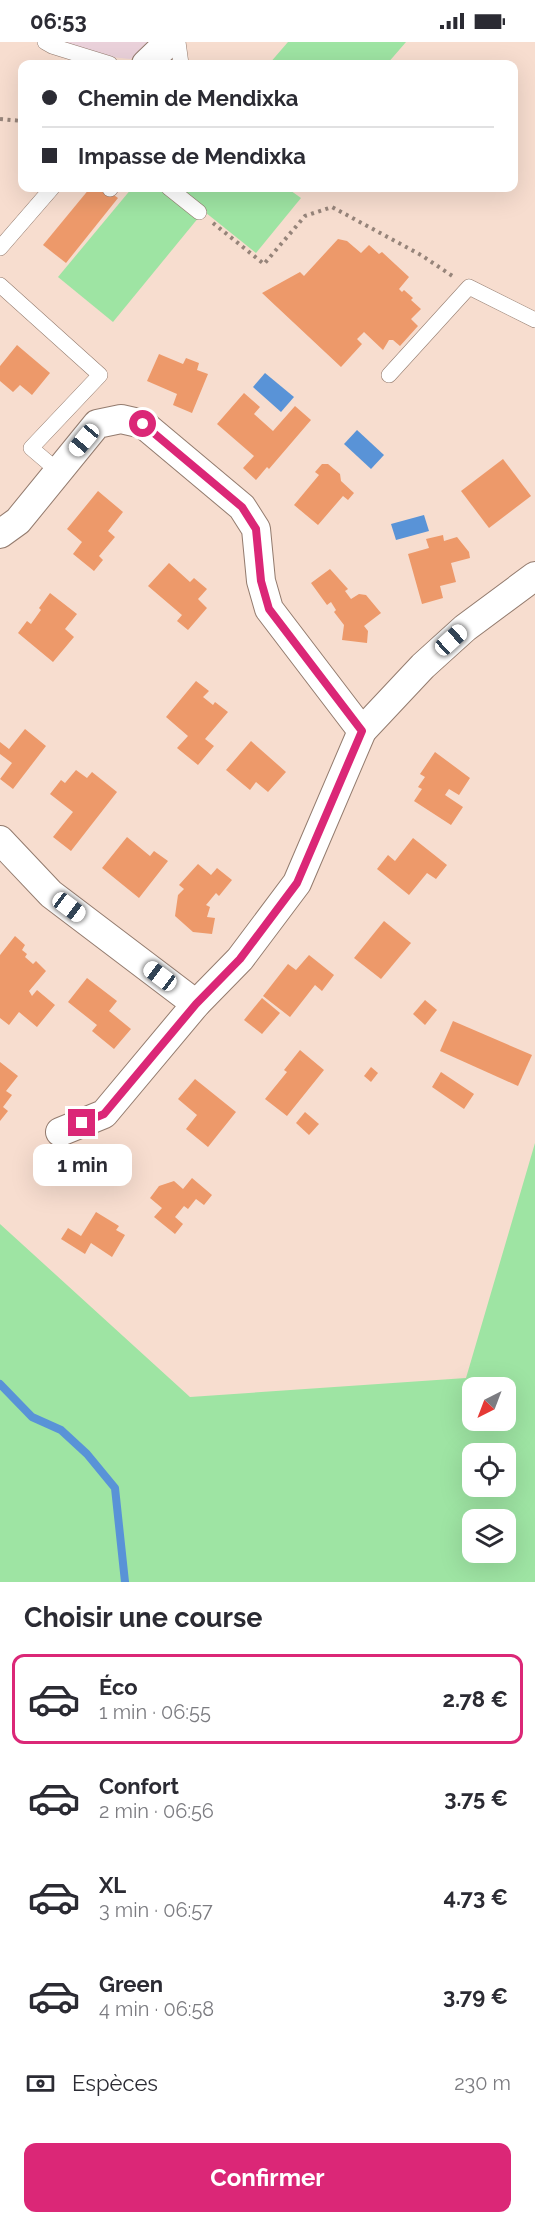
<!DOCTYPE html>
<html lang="fr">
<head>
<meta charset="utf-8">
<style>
  :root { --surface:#fff; --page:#f2f2f3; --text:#2b2b33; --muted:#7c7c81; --line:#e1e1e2; --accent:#db2777 }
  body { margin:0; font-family:Raleway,sans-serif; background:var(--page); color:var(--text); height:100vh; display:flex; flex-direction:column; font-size:22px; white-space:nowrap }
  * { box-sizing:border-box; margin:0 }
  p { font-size:20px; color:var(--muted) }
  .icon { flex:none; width:33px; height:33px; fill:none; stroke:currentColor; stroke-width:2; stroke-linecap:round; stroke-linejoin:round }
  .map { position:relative; height:1540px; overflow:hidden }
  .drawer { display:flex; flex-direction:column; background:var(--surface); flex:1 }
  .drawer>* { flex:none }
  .banner { position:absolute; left:18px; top:18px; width:500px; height:132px; border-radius:12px; box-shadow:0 6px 24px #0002; display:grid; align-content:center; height:132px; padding:0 24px; background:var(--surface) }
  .needle { width:39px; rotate:222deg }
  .controls { position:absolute; left:462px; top:1335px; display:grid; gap:12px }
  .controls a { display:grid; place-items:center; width:54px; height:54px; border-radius:12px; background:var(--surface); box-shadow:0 6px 24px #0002; font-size:30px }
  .end { position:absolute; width:27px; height:27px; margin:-14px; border:8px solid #db2777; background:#fff; box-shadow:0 0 0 3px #fff }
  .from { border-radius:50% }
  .bubble { position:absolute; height:42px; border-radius:12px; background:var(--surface); box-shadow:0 6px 24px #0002; font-size:20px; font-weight:700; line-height:42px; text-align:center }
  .car { position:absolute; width:18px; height:36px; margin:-18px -9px; border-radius:8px; box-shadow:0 0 4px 2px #0007; background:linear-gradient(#fff 24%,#345 0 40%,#fff 0 76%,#345 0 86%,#fff 0) }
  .banner b { display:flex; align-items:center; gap:21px; height:57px; font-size:22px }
  .banner b+b { border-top:2px solid var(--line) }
  .banner i { width:15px; height:15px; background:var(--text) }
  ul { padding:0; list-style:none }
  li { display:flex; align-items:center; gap:18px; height:90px; margin:0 12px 9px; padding:0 12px; border:3px solid transparent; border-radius:12px }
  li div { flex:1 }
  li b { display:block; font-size:22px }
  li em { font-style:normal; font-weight:700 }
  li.current { border-color:var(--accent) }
  li>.icon { width:54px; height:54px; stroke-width:1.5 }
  h2 { padding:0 24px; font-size:27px; line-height:72px }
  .pay { display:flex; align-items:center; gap:15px; height:66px; padding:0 24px; font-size:22px }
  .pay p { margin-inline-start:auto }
  .primary-button { display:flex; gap:12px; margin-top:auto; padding:12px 24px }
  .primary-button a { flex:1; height:69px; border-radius:12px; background:var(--accent); color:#fff; font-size:24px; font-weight:700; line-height:69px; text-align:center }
  .status { display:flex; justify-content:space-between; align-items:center; height:42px; padding:0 30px; background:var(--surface); direction:ltr }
  .status svg { height:16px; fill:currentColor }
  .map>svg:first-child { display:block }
  .education { fill:#ead1da }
  .green { fill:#9ee4a3; fill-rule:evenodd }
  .water { fill:#5993d7 }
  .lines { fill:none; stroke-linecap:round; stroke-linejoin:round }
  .stream { stroke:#5993d7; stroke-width:8 }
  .building { fill:#ed996a }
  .lane-casing { stroke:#937b6e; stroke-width:16 }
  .street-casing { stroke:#937b6e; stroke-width:30 }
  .path { stroke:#96847a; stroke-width:4; stroke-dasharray:3 4.5; stroke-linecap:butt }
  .lane { stroke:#fff; stroke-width:15 }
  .street { stroke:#fff; stroke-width:28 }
  .route { stroke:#db2777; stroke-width:8 }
</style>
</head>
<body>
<div class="status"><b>06:53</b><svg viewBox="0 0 49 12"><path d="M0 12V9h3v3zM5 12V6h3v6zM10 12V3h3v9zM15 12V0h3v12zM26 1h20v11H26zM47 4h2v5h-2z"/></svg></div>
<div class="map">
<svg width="535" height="1540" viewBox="0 0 535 1540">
  <rect width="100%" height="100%" fill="#f7ddcf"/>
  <!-- education -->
  <polygon class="education" points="60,0 156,0 149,7 130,17 101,14"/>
  <!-- green -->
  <g class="green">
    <polygon points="288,0 406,0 387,22 269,22"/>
    <polygon points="132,146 164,146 199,175 113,280 58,235"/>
    <polygon points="175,146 287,146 301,156 256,211"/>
    <path d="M535,1101V1540H0V1182L190,1355L466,1336ZM472,1346H506V1378H472ZM472,1412H506V1444H472ZM472,1478H506V1510H472Z"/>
  </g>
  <!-- water -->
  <g class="water">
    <polygon points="265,331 294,355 281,370 253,345"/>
    <polygon points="357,388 384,413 371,427 344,402"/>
    <polygon points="424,473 429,489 396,498 391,482"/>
  </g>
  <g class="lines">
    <!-- stream -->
    <polyline class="stream" points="0,1342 32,1375 61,1388 87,1412 115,1446 125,1540"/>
  </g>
  <!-- building -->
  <g class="building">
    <polygon points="90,146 104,146 118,156 66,221 43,203"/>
    <polygon points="338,197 347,199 361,211 369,203 379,212 382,210 409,235 399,247 402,250 404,248 413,256 411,258 421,267 411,277 418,284 400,304 393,298 389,298 383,308 364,290 357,297 362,302 341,325 262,251 300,230 304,234"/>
    <polygon points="17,303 50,331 32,353 20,343 13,350 0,339 0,324"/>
    <polygon points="159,312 183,322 186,316 199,321 197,328 208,332 192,371 173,363 177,352 147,339"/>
    <polygon points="244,351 260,365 254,372 273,389 295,364 311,378 269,427 267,425 256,438 243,426 254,414 217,382"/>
    <polygon points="503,417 531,454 489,486 461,449"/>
    <polygon points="322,422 328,422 340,432 341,439 354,451 348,458 343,454 318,483 294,463 319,433 315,430"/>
    <polygon points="98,449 123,470 108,489 115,495 99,514 103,518 94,529 73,512 82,500 67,487"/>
    <polygon points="443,493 444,499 457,495 469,510 470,516 451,521 456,540 440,544 443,556 422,562 408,512 429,506 426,497"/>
    <polygon points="169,521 190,540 194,536 207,547 198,557 207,566 188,588 177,579 182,573 148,544"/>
    <polygon points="330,527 348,547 345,549 351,557 359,552 366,553 381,571 364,584 368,589 367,601 342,598 344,583 334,570 336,568 331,560 327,563 311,541"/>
    <polygon points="50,551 77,572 65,587 74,595 53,620 18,591 27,579 31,582 41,568 39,566"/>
    <polygon points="196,639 209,649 203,655 213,663 215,660 228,670 205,697 214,704 198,723 177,706 188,694 166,675"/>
    <polygon points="25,687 46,704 13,747 0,737 12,721 0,712 0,700 9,707"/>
    <polygon points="251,699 286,730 268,750 256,740 250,748 226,728"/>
    <polygon points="435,710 470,736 459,753 449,747 445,753 463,765 451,783 414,759 422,747 418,745 425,735 420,732"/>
    <polygon points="76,728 87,736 92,730 117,750 71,809 53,795 73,770 50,752 61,738 65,741"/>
    <polygon points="127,795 150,814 154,809 168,819 139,856 102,826"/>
    <polygon points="413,796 447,823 436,837 427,831 409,853 377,827 388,813 395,819"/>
    <polygon points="198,822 211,833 217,826 232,838 219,854 216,851 206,863 210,865 207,875 215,876 212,892 193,890 175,874 178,853 184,847 179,843"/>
    <polygon points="384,879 411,901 381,937 354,916"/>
    <polygon points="15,894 25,903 22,908 27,912 25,915 33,922 36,919 46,929 29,949 32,954 37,948 55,963 37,985 19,970 9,983 0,976 0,913"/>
    <polygon points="309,913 334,933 322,949 315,943 290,975 263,954 288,922 296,928"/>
    <polygon points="87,936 117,959 109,969 131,987 114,1007 92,989 97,983 68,960"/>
    <polygon points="262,956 280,971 262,992 244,978"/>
    <polygon points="425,958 437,968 425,983 413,972"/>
    <polygon points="453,979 532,1013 518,1044 440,1009"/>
    <polygon points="300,1008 324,1028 287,1074 265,1057 287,1030 284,1028"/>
    <polygon points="0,1020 18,1034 6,1049 12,1053 3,1065 8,1069 0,1079"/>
    <polygon points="371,1025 378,1031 371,1040 364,1034"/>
    <polygon points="441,1030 474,1052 464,1067 432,1045"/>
    <polygon points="195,1037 236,1070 208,1105 186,1087 197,1073 178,1057"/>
    <polygon points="305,1070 319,1082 309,1093 296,1081"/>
    <polygon points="192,1136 212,1153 204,1163 196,1157 188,1167 184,1164 175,1175 183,1182 175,1192 154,1175 162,1166 150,1156 159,1144 174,1139 183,1147"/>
    <polygon points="96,1170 119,1184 116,1188 125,1193 112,1215 91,1201 85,1212 61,1197 68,1186 81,1194"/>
  </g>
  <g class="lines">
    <defs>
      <g id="lane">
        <polyline points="45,0 52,4 110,22"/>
        <polyline points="178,0 181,22"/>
        <polyline points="169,146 199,170"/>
        <polyline points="110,147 111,146"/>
        <polyline points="0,206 52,146"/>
        <polyline points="0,243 100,333 31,406 58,429"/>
        <polyline points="389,333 469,245 535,278"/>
      </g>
      <g id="street">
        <polyline points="146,22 169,0"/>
        <polyline points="0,492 18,479 97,382 121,377 143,382 242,465 256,487 261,539 269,567 362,689"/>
        <polyline points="0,798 51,852 196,962"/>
        <polyline points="60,1090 104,1072 196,962 240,917 297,841 362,689 423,624 465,586 535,534"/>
      </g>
    </defs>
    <!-- lane casing -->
    <use href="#lane" class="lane-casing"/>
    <!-- street casing -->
    <use href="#street" class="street-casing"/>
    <!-- path -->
    <g class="path">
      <polyline points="0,77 22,79"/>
      <polyline points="213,181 264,222 305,174 332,165 421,213 454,235"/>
    </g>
    <!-- lane -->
    <use href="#lane" class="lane"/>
    <!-- street -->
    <use href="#street" class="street"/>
  </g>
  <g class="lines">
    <!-- route -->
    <polyline class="route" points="82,1081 104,1072 196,962 240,917 297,841 362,689 269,567 261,539 256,487 242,465 143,382"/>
  </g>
</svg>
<div class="controls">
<a><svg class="needle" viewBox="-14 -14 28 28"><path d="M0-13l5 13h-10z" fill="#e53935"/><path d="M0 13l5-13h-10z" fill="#7c7c81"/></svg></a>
<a><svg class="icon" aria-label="locate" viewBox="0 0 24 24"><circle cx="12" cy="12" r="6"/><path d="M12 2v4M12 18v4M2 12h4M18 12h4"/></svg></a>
<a><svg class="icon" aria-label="layers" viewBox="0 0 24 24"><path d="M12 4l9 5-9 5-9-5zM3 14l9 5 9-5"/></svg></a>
</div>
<i class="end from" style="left:143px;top:382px"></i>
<i class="end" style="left:82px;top:1081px"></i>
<div class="bubble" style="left:33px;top:1102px;width:99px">1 min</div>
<i class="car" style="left:84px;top:398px;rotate:220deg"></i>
<i class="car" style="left:451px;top:598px;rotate:48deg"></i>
<i class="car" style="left:69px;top:865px;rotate:127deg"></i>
<i class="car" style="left:160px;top:934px;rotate:307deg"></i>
<div class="banner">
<b><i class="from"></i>Chemin de Mendixka</b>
<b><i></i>Impasse de Mendixka</b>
</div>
</div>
<section class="drawer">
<h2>Choisir une course</h2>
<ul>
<li class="current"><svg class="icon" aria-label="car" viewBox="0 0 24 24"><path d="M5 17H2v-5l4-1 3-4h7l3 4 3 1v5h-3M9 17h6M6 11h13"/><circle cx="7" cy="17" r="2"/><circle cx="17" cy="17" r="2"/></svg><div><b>Éco</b><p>1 min · 06:55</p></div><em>2.78 €</em></li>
<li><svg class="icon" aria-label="car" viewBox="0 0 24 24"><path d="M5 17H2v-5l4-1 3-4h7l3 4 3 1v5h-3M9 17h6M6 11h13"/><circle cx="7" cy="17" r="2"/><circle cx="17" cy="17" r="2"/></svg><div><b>Confort</b><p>2 min · 06:56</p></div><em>3.75 €</em></li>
<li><svg class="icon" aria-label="car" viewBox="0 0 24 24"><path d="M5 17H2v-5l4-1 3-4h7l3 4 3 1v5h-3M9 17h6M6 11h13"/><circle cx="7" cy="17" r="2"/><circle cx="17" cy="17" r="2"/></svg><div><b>XL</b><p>3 min · 06:57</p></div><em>4.73 €</em></li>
<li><svg class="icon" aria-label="car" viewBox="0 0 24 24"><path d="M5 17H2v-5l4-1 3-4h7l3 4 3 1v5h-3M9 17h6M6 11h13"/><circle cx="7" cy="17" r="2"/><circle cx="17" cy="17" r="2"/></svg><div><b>Green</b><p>4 min · 06:58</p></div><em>3.79 €</em></li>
</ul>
<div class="pay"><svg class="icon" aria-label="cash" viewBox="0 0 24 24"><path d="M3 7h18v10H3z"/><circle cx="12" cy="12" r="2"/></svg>Espèces<p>230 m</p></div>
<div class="primary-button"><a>Confirmer</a></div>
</section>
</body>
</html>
